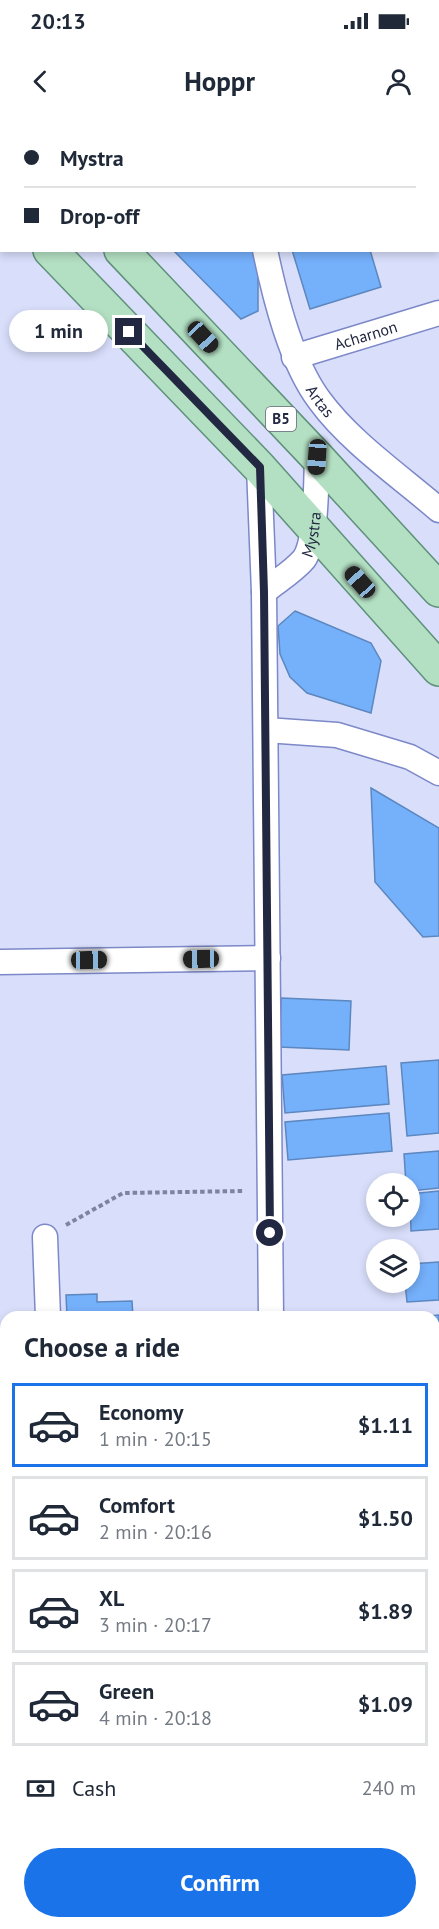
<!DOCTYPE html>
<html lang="en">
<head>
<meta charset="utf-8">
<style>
  :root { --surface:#fff; --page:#f6f6f7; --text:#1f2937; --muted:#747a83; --line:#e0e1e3; --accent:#1a73e8 }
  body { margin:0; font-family:"PT Sans",sans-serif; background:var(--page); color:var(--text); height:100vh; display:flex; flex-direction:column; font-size:22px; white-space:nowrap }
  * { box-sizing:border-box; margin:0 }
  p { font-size:20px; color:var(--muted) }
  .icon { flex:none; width:33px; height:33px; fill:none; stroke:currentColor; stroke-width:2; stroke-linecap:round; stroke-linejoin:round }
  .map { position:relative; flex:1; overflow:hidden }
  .side { position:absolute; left:0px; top:1191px; width:440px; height:618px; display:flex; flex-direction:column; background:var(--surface); border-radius:18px 18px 0 0; box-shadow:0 3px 9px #0003 }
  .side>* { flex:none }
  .guide { position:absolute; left:0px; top:0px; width:440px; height:132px; box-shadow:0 3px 9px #0003; display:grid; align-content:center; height:132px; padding:0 24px; background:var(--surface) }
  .fabs { position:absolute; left:366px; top:1053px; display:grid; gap:12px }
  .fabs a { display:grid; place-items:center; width:54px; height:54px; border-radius:50%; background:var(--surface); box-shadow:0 3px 9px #0003; font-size:30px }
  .end { position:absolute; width:27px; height:27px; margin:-14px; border:8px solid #232842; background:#fff; box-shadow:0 0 0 3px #fff }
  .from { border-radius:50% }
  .bubble { position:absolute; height:42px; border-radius:21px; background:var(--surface); box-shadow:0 3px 9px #0003; font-size:20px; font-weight:700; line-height:42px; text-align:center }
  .car { position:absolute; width:18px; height:36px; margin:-18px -9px; border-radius:8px; box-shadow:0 0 4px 2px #0007; background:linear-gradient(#222 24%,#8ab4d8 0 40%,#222 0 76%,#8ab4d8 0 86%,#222 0) }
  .guide b { display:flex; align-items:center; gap:21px; height:57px; font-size:22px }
  .guide b+b { border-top:2px solid var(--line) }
  .guide i { width:15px; height:15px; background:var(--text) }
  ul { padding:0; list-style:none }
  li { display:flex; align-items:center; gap:18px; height:84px; margin:0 12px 9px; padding:0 12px; border:3px solid var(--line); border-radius:0px }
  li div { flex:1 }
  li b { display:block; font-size:22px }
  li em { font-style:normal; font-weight:700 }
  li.active { border-color:var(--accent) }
  li>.icon { width:54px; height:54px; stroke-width:1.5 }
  h2 { padding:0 24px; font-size:27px; line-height:72px }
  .pay { display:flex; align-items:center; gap:15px; height:66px; padding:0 24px; font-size:22px }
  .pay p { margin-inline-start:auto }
  .primary-button { display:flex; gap:12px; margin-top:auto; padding:12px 24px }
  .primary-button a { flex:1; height:69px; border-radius:36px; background:var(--accent); color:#fff; font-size:24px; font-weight:700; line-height:69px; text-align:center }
  .status { display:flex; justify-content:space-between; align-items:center; height:42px; padding:0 30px; background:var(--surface); direction:ltr }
  .status svg { height:16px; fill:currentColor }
  header { display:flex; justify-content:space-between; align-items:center; height:78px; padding:0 24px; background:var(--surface); font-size:27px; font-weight:700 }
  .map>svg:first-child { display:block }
  .building { fill:#75b0fb; stroke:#5c87bf; stroke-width:1.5 }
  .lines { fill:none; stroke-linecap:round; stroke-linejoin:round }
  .street-casing { stroke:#7c88c8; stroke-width:27 }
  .primary-casing { stroke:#5f917b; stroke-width:36 }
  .path { stroke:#7e839e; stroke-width:4; stroke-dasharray:4.5 3; stroke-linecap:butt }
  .street { stroke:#fff; stroke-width:24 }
  .primary { stroke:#b3dfc2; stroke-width:33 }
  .route { stroke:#232842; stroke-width:8 }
  .labels { text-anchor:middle; stroke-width:6; stroke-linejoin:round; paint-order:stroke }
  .shield { fill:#fff; stroke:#65687b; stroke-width:1.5 }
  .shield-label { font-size:15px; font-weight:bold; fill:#232842 }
  .street-label { font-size:16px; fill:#232842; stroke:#fff }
</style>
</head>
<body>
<div class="status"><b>20:13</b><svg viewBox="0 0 49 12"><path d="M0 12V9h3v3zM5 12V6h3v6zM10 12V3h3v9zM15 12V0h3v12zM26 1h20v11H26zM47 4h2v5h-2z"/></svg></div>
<header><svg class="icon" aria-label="back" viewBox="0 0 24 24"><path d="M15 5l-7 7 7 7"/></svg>Hoppr<svg class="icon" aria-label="person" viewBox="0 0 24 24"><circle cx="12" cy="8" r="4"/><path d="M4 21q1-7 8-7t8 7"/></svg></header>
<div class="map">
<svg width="439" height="1809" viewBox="0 0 439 1809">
  <rect width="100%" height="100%" fill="#d9dffb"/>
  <!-- building -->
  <g class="building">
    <polygon points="264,0 323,0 318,2"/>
    <polygon points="173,130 252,130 258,137 258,191 241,199"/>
    <polygon points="292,130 370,130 381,167 310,189"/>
    <polygon points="295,491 371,523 381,541 371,593 307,573 290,557 280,534 278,506"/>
    <polygon points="371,668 439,708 439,816 423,817 375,762"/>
    <polygon points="281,878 351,881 349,930 279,927"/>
    <polygon points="439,940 439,1013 407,1016 401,943"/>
    <polygon points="386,946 389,984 285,993 282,955"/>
    <polygon points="389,993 392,1031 288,1040 285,1002"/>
    <polygon points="439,1031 439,1068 410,1071 410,1064 406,1064 404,1034"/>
    <polygon points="439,1071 439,1109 411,1111 410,1074"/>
    <polygon points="439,1142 439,1180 407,1182 405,1162 410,1162 410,1144"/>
    <polygon points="97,1174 97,1182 132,1181 133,1197 67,1197 66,1175"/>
    <polygon points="439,1195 439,1268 434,1268 434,1197 420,1197"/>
    <polygon points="6,1343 6,1448 0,1448 0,1344"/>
    <rect x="434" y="1346" width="5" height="63"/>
    <rect x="434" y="1428" width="5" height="87"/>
  </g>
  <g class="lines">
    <defs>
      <g id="street">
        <polyline points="237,0 238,2"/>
        <path id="s1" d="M265,130C275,178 291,243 320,281C350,322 401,357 439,390"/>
        <path id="s2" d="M294,237L439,193"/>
        <polyline points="259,347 264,472 271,1197"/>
        <path id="s3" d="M264,472C277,461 293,452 304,439C317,421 316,361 317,337"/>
        <polyline points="266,610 337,615 410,637 439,653"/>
        <polyline points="0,842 268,838"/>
        <polyline points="45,1117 48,1197"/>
        <polyline points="434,1297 439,1296"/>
        <polyline points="0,1478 6,1477"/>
        <polyline points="434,1542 439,1541"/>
        <polyline points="0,1713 6,1713"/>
        <polyline points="282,1803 282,1809"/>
      </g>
      <g id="primary">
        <polyline points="0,3 2,4"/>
        <polyline points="0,79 2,81"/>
        <polyline points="50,130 259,347 439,549"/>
        <polyline points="121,130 317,337 439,470"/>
      </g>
    </defs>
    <!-- street casing -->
    <use href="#street" class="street-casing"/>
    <!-- primary casing -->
    <use href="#primary" class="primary-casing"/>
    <!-- path -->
    <g class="path">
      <polyline points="66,1105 123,1073 245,1071"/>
      <polyline points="0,1795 6,1796"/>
      <polyline points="52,1803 63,1809"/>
    </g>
    <!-- street -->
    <use href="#street" class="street"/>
    <!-- primary -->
    <use href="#primary" class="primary"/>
  </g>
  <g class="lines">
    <!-- route -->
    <polyline class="route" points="129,212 260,347 264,472 270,1113"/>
  </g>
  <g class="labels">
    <!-- shield labels -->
    <rect class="shield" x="266" y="287" width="30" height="24" rx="4.5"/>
    <g class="shield-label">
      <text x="281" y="304">B5</text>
    </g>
    <!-- street labels -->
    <g class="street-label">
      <text dy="6" stroke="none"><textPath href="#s2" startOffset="75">Acharnon</textPath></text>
      <text dy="6" stroke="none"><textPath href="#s1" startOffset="162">Artas</textPath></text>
      <text dy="6" stroke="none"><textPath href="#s3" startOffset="78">Mystra</textPath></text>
    </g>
  </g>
</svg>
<div class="fabs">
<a><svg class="icon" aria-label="locate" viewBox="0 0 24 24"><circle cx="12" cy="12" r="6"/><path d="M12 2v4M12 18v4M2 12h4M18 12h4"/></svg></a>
<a><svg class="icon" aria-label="layers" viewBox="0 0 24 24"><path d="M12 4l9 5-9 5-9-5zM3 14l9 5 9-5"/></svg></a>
</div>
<i class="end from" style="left:270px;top:1113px"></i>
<i class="end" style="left:129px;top:212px"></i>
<div class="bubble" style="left:9px;top:190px;width:99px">1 min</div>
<i class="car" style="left:203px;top:217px;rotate:137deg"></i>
<i class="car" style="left:317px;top:337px;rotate:184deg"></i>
<i class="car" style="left:360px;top:462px;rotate:318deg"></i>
<i class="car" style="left:201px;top:839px;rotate:269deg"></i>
<i class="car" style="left:89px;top:840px;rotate:89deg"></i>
<div class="guide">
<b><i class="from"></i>Mystra</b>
<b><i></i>Drop-off</b>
</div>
<section class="side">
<h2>Choose a ride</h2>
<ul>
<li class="active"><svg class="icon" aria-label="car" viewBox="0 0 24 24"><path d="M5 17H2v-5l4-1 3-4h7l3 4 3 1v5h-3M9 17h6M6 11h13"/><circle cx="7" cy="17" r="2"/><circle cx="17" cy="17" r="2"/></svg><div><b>Economy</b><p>1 min · 20:15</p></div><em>$1.11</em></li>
<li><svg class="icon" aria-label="car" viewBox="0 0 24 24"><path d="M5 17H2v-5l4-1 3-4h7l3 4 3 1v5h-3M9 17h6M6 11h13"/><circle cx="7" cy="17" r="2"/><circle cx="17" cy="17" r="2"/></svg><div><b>Comfort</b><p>2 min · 20:16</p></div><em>$1.50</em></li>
<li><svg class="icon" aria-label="car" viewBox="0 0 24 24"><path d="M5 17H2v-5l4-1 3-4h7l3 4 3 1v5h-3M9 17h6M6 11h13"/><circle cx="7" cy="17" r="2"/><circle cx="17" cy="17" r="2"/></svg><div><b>XL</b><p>3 min · 20:17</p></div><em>$1.89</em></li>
<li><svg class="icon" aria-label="car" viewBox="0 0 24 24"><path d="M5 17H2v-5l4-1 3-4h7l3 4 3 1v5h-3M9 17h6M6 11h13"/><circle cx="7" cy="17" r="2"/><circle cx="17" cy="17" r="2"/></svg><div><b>Green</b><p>4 min · 20:18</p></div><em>$1.09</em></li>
</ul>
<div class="pay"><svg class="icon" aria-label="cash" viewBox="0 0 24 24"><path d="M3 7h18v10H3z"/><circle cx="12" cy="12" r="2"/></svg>Cash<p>240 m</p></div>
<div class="primary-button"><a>Confirm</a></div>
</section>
</div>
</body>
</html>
